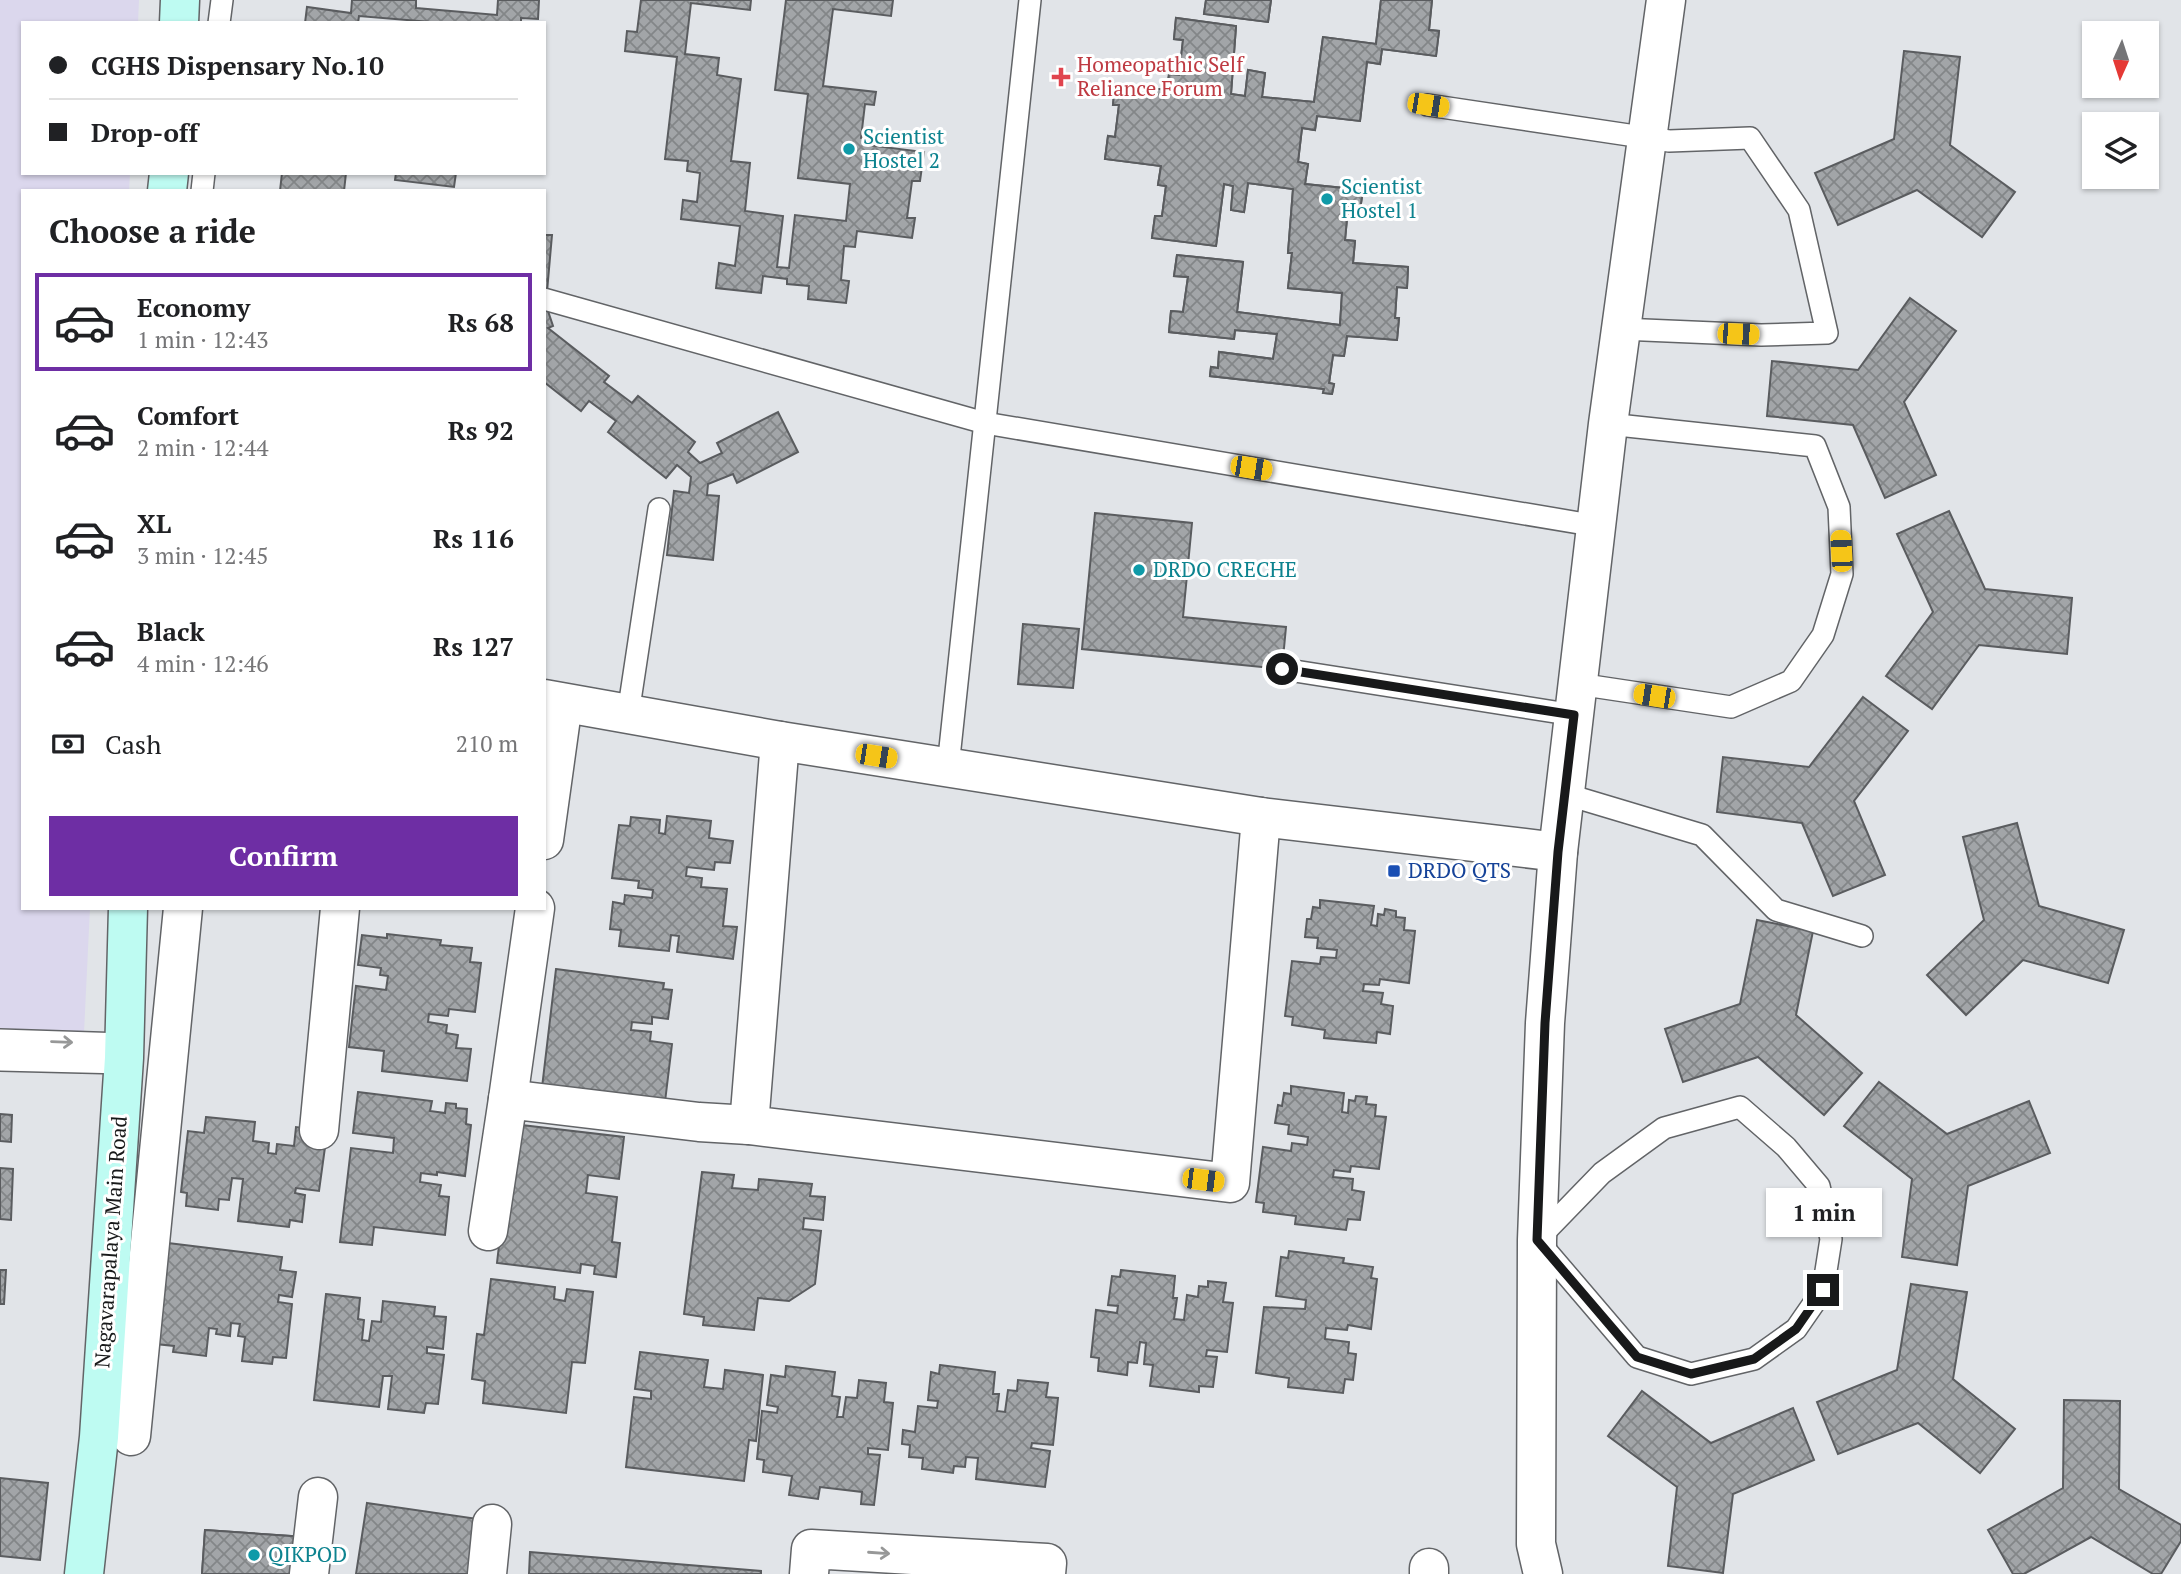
<!DOCTYPE html>
<html lang="en">
<head>
<meta charset="utf-8">
<style>
  :root { --surface:#fff; --page:#f6f6f6; --text:#202124; --muted:#757577; --line:#e0e0e0; --accent:#6e2ea4 }
  body { margin:0; font-family:"PT Serif",serif; background:var(--page); color:var(--text); height:100vh; display:flex; flex-direction:column; font-size:26px; white-space:nowrap }
  * { box-sizing:border-box; margin:0 }
  p { font-size:23px; color:var(--muted) }
  .icon { flex:none; width:38px; height:38px; fill:none; stroke:currentColor; stroke-width:2; stroke-linecap:round; stroke-linejoin:round }
  .map { position:relative; flex:1; overflow:hidden }
  .drawer { position:absolute; left:21px; top:189px; width:525px; height:721px; display:flex; flex-direction:column; background:var(--surface); border-radius:0px; box-shadow:0 2px 5px #0004 }
  .drawer>* { flex:none }
  .hud { position:absolute; left:21px; top:21px; width:525px; height:154px; border-radius:0px; box-shadow:0 2px 5px #0004; display:grid; align-content:center; height:154px; padding:0 28px; background:var(--surface) }
  .needle { width:46px; rotate:183deg }
  .tools { position:absolute; left:2082px; top:21px; display:grid; gap:14px }
  .tools a { display:grid; place-items:center; width:77px; height:77px; border-radius:0px; background:var(--surface); box-shadow:0 2px 5px #0004; font-size:35px }
  .end { position:absolute; width:32px; height:32px; margin:-16px; border:9px solid #18191a; background:#fff; box-shadow:0 0 0 4px #fff }
  .from { border-radius:50% }
  .bubble { position:absolute; height:49px; border-radius:0px; background:var(--surface); box-shadow:0 2px 5px #0004; font-size:23px; font-weight:700; line-height:49px; text-align:center }
  .car { position:absolute; width:21px; height:42px; margin:-21px -10px; border-radius:9px; box-shadow:0 0 5px 2px #0007; background:linear-gradient(#f5c518 24%,#345 0 40%,#f5c518 0 76%,#345 0 86%,#f5c518 0) }
  .hud b { display:flex; align-items:center; gap:24px; height:66px; font-size:26px }
  .hud b+b { border-top:2px solid var(--line) }
  .hud i { width:18px; height:18px; background:var(--text) }
  ul { padding:0; list-style:none }
  li { display:flex; align-items:center; gap:21px; height:98px; margin:0 14px 10px; padding:0 14px; border:4px solid transparent; border-radius:0px }
  li div { flex:1 }
  li b { display:block; font-size:26px }
  li em { font-style:normal; font-weight:700 }
  li.current { border-color:var(--accent) }
  li>.icon { width:63px; height:63px; stroke-width:1.5 }
  h2 { padding:0 28px; font-size:32px; line-height:84px }
  .pay { display:flex; align-items:center; gap:18px; height:77px; padding:0 28px; font-size:26px }
  .pay p { margin-inline-start:auto }
  .cta { display:flex; gap:14px; margin-top:auto; padding:14px 28px }
  .cta a { flex:1; height:80px; border-radius:0px; background:var(--accent); color:#fff; font-size:28px; font-weight:700; line-height:80px; text-align:center }
  .map>svg:first-child { display:block }
  .education { fill:#dbd7ed }
  .building { fill:url(#building-cross-hatch); stroke:#5a5c5f; stroke-width:2; fill-rule:evenodd }
  .lines { fill:none; stroke-linecap:round; stroke-linejoin:round }
  .service-casing { stroke:#626467; stroke-width:24 }
  .minor-casing { stroke:#626467; stroke-width:41 }
  .secondary-casing { stroke:#626467; stroke-width:41 }
  .service { stroke:#fff; stroke-width:21 }
  .minor { stroke:#fff; stroke-width:38 }
  .secondary { stroke:#befbf2; stroke-width:38 }
  .oneway { stroke:#979898 }
  .route { stroke:#18191a; stroke-width:9 }
  .health-dot { fill:#e0444e; stroke:#fff; stroke-width:2.5 }
  .culture-dot { fill:#0f9aa8; stroke:#fff; stroke-width:2.5 }
  .transit-dot { fill:#1a4fb4; stroke:#fff; stroke-width:2.5 }
  .labels { text-anchor:middle; stroke-width:6; stroke-linejoin:round; paint-order:stroke }
  .health-label { font-size:21px; fill:#be3a42; stroke:#fff; text-anchor:start }
  .culture-label { font-size:21px; fill:#0d838f; stroke:#fff; text-anchor:start }
  .transit-label { font-size:21px; fill:#164399; stroke:#fff; text-anchor:start }
  .street-label { font-size:21px; fill:#18191a; stroke:#fff }
</style>
</head>
<body>
<div class="map">
<svg width="2181" height="1574" viewBox="0 0 2181 1574">
  <defs>
    <pattern id="building-cross-hatch" width="8" height="8" patternUnits="userSpaceOnUse" patternTransform="scale(1.75)"><rect width="8" height="8" fill="#a2a5a8"/><path d="M0 0l8 8M0 8l8-8" fill="none" stroke="#838688"/></pattern>
  </defs>
  <rect width="100%" height="100%" fill="#e1e4e8"/>
  <!-- education -->
  <polygon class="education" points="0,0 139,0 138,23 23,23 23,173 130,173 129,191 23,191 23,908 90,908 83,1053 0,1048"/>
  <!-- building -->
  <g class="building">
    <polygon points="352,0 416,0 416,8 497,15 498,0 539,0 538,19 521,18 521,23 443,23 359,16 358,23 305,23 307,7 351,13"/>
    <polygon points="641,0 751,0 750,10 691,3 685,54 719,58 717,75 741,79 731,161 750,163 745,211 783,216 777,267 789,268 795,215 846,221 850,184 798,178 808,94 775,90 786,0 893,0 891,16 833,9 823,86 876,92 874,105 865,104 861,138 868,139 867,145 924,152 920,181 912,181 907,218 915,218 912,238 857,231 855,247 844,246 841,280 849,281 846,303 808,299 809,286 787,284 787,279 763,276 761,293 716,288 719,263 735,266 740,226 681,219 683,200 697,202 700,173 687,171 688,161 665,159 677,57 625,51 627,31 637,32"/>
    <polygon points="1206,0 1271,0 1268,22 1204,14"/>
    <polygon points="1206,0 1271,0 1268,22 1204,14"/>
    <path d="M1381,0H1432L1429,30L1439,31L1436,56L1382,49L1380,64L1367,62L1360,121L1317,116L1315,130L1302,128L1298,162L1308,164L1305,184L1363,190L1360,210L1348,208L1345,240L1355,241L1353,263L1408,267L1407,288L1397,287L1395,318H1399L1397,340L1347,336L1344,356L1333,355L1329,383L1334,384L1332,394L1323,393L1324,389L1210,376L1211,367L1218,368L1219,352L1273,359L1277,334L1235,330L1234,339L1169,332L1171,311L1183,312L1188,277L1174,276L1177,255L1243,262L1237,312L1340,325L1342,293L1288,288L1292,253H1288L1293,189L1248,183L1244,212L1231,210L1233,186L1224,184L1216,246L1152,238L1155,216H1162L1166,186L1158,185L1161,166L1105,159L1108,136L1115,137L1119,105H1113L1115,84L1167,90L1169,74L1179,75L1183,40L1174,39L1176,18L1236,26L1231,94L1245,96L1248,70L1265,73L1262,97L1314,102L1323,37L1376,44ZM1177,100L1255,109L1247,170L1169,161Z"/>
    <polygon points="1381,0 1432,0 1429,30 1439,31 1436,56 1382,49 1380,64 1367,62 1360,121 1317,116 1315,130 1302,128 1298,162 1308,164 1305,184 1363,190 1360,210 1348,208 1345,240 1355,241 1353,263 1408,267 1407,288 1397,287 1395,318 1399,318 1397,340 1347,336 1344,356 1333,355 1329,383 1334,384 1332,394 1323,393 1324,389 1210,376 1211,367 1218,368 1219,352 1273,359 1277,334 1235,330 1234,339 1169,332 1171,311 1183,312 1188,277 1174,276 1177,255 1243,262 1237,312 1340,325 1342,293 1288,288 1292,253 1288,253 1293,189 1248,183 1244,212 1231,210 1233,186 1224,184 1216,246 1152,238 1155,216 1162,216 1166,186 1158,185 1161,166 1105,159 1108,136 1115,137 1119,105 1113,105 1115,84 1167,90 1169,74 1179,75 1183,40 1174,39 1176,18 1236,26 1231,94 1245,96 1248,70 1265,73 1262,97 1314,102 1323,37 1376,44"/>
    <polygon points="1904,51 1960,57 1950,145 2015,192 1982,237 1917,190 1838,225 1815,173 1894,139"/>
    <polygon points="282,173 346,173 344,191 280,191"/>
    <polygon points="396,173 456,173 454,187 395,180"/>
    <polygon points="544,235 552,235 546,303 544,303"/>
    <polygon points="1910,298 1956,331 1904,402 1936,475 1885,498 1853,425 1767,416 1772,361 1858,370"/>
    <polygon points="547,308 553,326 548,328 609,376 604,382 632,403 638,396 695,442 688,452 700,463 722,453 717,443 778,412 798,452 737,483 733,474 708,484 707,495 719,496 713,560 667,555 674,491 689,493 691,477 677,465 666,478 608,432 616,421 589,401 581,411 544,382 544,309"/>
    <polygon points="1949,511 1985,589 2072,598 2067,654 1979,645 1932,709 1886,676 1933,612 1897,534"/>
    <polygon points="1095,513 1192,523 1183,617 1286,627 1282,669 1082,649"/>
    <polygon points="1023,624 1079,629 1073,688 1018,684"/>
    <polygon points="1863,697 1908,731 1854,801 1885,875 1833,896 1802,823 1717,812 1723,757 1809,767"/>
    <polygon points="667,816 711,821 709,838 733,841 730,863 715,862 714,870 687,867 686,876 702,878 701,887 727,889 723,926 737,927 733,959 677,952 679,936 671,935 669,951 619,946 621,930 610,929 613,902 624,904 625,895 652,898 653,890 638,888 639,881 612,878 619,825 630,826 631,817 660,820 659,833 665,834"/>
    <polygon points="2017,823 2039,906 2124,930 2108,983 2023,960 1966,1015 1927,975 1984,920 1963,837"/>
    <polygon points="1320,900 1374,906 1371,925 1377,926 1378,914 1384,915 1385,909 1396,911 1396,917 1405,918 1404,930 1415,931 1409,983 1380,979 1379,985 1364,984 1363,991 1383,993 1381,1004 1393,1006 1390,1034 1377,1032 1376,1043 1324,1038 1325,1030 1292,1025 1293,1017 1285,1016 1292,961 1320,964 1321,957 1336,958 1337,950 1317,948 1318,938 1305,937 1307,919 1311,919 1313,907 1320,908"/>
    <polygon points="1757,920 1813,931 1796,1015 1862,1073 1824,1115 1758,1057 1683,1082 1665,1029 1740,1004"/>
    <polygon points="387,934 441,940 440,945 472,948 470,962 481,963 475,1012 449,1009 448,1016 429,1014 428,1022 447,1025 446,1033 458,1035 456,1048 471,1049 467,1081 382,1071 384,1051 349,1047 356,986 386,990 388,976 380,975 381,968 358,965 362,935 387,938"/>
    <polygon points="556,969 664,983 663,989 672,990 668,1019 652,1017 652,1024 632,1022 631,1030 651,1032 650,1041 672,1044 664,1110 541,1096"/>
    <polygon points="1879,1082 1947,1134 2029,1101 2050,1153 1968,1186 1957,1265 1902,1257 1912,1179 1844,1126"/>
    <polygon points="1291,1086 1344,1093 1342,1112 1348,1113 1349,1100 1355,1101 1356,1096 1367,1097 1366,1104 1376,1105 1375,1116 1386,1117 1379,1169 1351,1166 1350,1172 1334,1170 1333,1177 1353,1179 1352,1190 1364,1192 1360,1220 1348,1219 1346,1230 1295,1224 1296,1216 1263,1212 1264,1203 1256,1202 1263,1147 1291,1151 1292,1143 1307,1145 1308,1137 1288,1134 1289,1125 1275,1123 1278,1105 1282,1106 1284,1093 1291,1094"/>
    <polygon points="358,1092 432,1101 430,1111 445,1113 446,1103 456,1104 456,1108 467,1109 466,1124 471,1125 465,1176 437,1172 437,1175 421,1173 420,1182 441,1185 439,1196 449,1197 445,1235 374,1227 372,1245 340,1242 351,1148 393,1153 394,1138 353,1133"/>
    <polygon points="0,1114 12,1115 11,1142 0,1141"/>
    <polygon points="206,1117 255,1122 253,1141 269,1143 268,1153 276,1154 277,1144 294,1146 296,1127 319,1130 326,1140 319,1191 296,1188 295,1193 305,1195 302,1222 290,1220 289,1227 238,1221 243,1179 232,1178 229,1200 219,1199 218,1210 186,1206 187,1193 181,1192 188,1131 204,1133"/>
    <polygon points="513,1124 624,1137 619,1179 588,1175 586,1193 617,1197 612,1242 620,1243 616,1277 594,1274 595,1266 581,1264 580,1273 497,1263"/>
    <polygon points="0,1168 13,1169 11,1220 0,1219"/>
    <polygon points="702,1172 734,1175 732,1188 758,1190 759,1179 812,1184 810,1196 825,1197 823,1220 804,1218 803,1229 821,1231 815,1284 789,1301 758,1298 754,1330 703,1325 704,1317 684,1314"/>
    <polygon points="168,1243 282,1257 280,1270 296,1272 292,1297 279,1295 278,1302 292,1304 286,1358 273,1357 272,1364 242,1361 245,1337 238,1336 240,1324 231,1323 230,1336 216,1334 217,1329 209,1328 206,1356 173,1352 174,1346 156,1344"/>
    <polygon points="1289,1251 1344,1258 1343,1263 1373,1267 1371,1278 1377,1279 1371,1329 1348,1325 1347,1330 1326,1328 1325,1339 1349,1342 1348,1353 1356,1354 1353,1380 1345,1379 1343,1393 1288,1387 1289,1378 1256,1373 1264,1307 1305,1309 1306,1300 1276,1296 1281,1257 1288,1258"/>
    <polygon points="0,1270 6,1270 4,1304 0,1304"/>
    <polygon points="1121,1270 1175,1276 1173,1298 1177,1298 1174,1319 1184,1320 1187,1295 1198,1297 1199,1286 1208,1287 1208,1281 1226,1283 1223,1302 1233,1303 1227,1352 1207,1350 1206,1356 1217,1357 1213,1387 1199,1386 1199,1392 1150,1386 1153,1365 1144,1364 1146,1343 1140,1342 1137,1363 1128,1362 1127,1375 1098,1371 1099,1358 1091,1357 1096,1310 1117,1313 1118,1306 1108,1305 1112,1276 1120,1277"/>
    <polygon points="491,1279 555,1287 554,1299 565,1301 567,1289 593,1292 585,1363 572,1362 566,1413 483,1403 485,1381 472,1379 477,1334 484,1335"/>
    <polygon points="1911,1284 1967,1292 1953,1379 2015,1429 1980,1473 1918,1423 1838,1454 1817,1402 1897,1370"/>
    <polygon points="326,1294 360,1298 358,1319 364,1320 362,1340 369,1341 372,1321 381,1322 383,1301 435,1307 434,1316 446,1317 443,1349 427,1347 427,1353 444,1355 438,1404 426,1403 424,1413 388,1409 392,1376 383,1376 379,1407 314,1400"/>
    <polygon points="640,1352 708,1360 704,1387 723,1389 725,1370 763,1375 756,1441 749,1440 744,1481 626,1467 634,1397 651,1399 651,1391 635,1389"/>
    <polygon points="940,1365 995,1372 993,1394 999,1394 997,1411 1005,1412 1008,1390 1017,1391 1018,1380 1048,1383 1046,1397 1058,1398 1053,1445 1032,1443 1031,1448 1050,1451 1045,1487 976,1479 978,1458 966,1457 965,1467 954,1466 953,1473 922,1469 923,1458 909,1457 910,1445 902,1444 903,1430 915,1432 918,1406 937,1408 938,1401 928,1400 931,1372 939,1374"/>
    <polygon points="786,1366 835,1372 832,1396 840,1397 837,1417 843,1417 846,1397 857,1398 859,1380 886,1383 884,1402 893,1403 888,1450 868,1448 868,1454 880,1455 874,1505 861,1504 862,1492 820,1487 818,1499 789,1495 792,1476 763,1472 764,1460 757,1459 762,1411 777,1413 778,1407 767,1405 771,1375 785,1377"/>
    <polygon points="1642,1391 1711,1443 1793,1408 1814,1460 1733,1494 1723,1573 1668,1566 1677,1487 1608,1436"/>
    <polygon points="2064,1400 2120,1401 2119,1489 2181,1525 2181,1541 2161,1574 2153,1574 2091,1537 2024,1574 2013,1574 1988,1530 2063,1488"/>
    <polygon points="0,1478 48,1483 40,1560 0,1556"/>
    <polygon points="367,1503 478,1519 470,1574 356,1574"/>
    <polygon points="205,1530 305,1537 302,1574 202,1574"/>
    <polygon points="205,1530 305,1537 302,1574 202,1574"/>
    <polygon points="530,1552 761,1571 761,1574 529,1574"/>
  </g>
  <g class="lines">
    <defs>
      <g id="service">
        <polyline points="219,23 222,0"/>
        <polyline points="1428,105 1669,141 1750,138 1799,210 1827,333 1761,335 1621,329"/>
        <polyline points="202,191 204,173"/>
        <polyline points="544,299 985,423 1597,526"/>
        <polyline points="1282,669 1574,715"/>
        <polyline points="1578,684 1731,707 1791,681 1823,635 1842,574 1839,507 1815,446 1608,424"/>
        <polyline points="628,714 659,509"/>
        <polyline points="948,767 1030,0"/>
        <polyline points="1565,794 1702,835 1776,910 1862,936"/>
        <polyline points="0,1040 124,1044"/>
        <polyline points="0,1060 123,1063"/>
        <polygon points="1740,1107 1786,1147 1819,1186 1831,1239 1823,1290 1796,1329 1754,1359 1691,1374 1637,1357 1537,1240 1602,1173 1664,1128"/>
      </g>
      <g id="minor">
        <polyline points="544,699 780,741 1261,817 1558,852"/>
        <polyline points="780,741 749,1125 1230,1183 1261,817"/>
        <polyline points="544,840 563,703"/>
        <polyline points="508,1099 535,908"/>
        <polyline points="319,1130 340,908"/>
        <polyline points="488,1231 508,1099 699,1122 749,1125"/>
        <polyline points="131,1436 183,908"/>
        <polyline points="309,1574 318,1497"/>
        <polyline points="487,1574 492,1524"/>
        <polyline points="809,1574 811,1549 1047,1563 1046,1574"/>
        <polyline points="1429,1574 1429,1568"/>
        <polyline points="1543,1574 1536,1544 1537,1240 1545,1023 1558,852 1608,424 1666,0"/>
      </g>
      <g id="secondary">
        <polyline points="179,23 180,0"/>
        <polyline points="167,191 169,173"/>
        <polyline points="84,1574 99,1437 124,1058 128,908"/>
      </g>
    </defs>
    <!-- service casing -->
    <use href="#service" class="service-casing"/>
    <!-- minor casing -->
    <use href="#minor" class="minor-casing"/>
    <!-- secondary casing -->
    <use href="#secondary" class="secondary-casing"/>
    <!-- service -->
    <use href="#service" class="service"/>
    <!-- minor -->
    <use href="#minor" class="minor"/>
    <!-- secondary -->
    <use href="#secondary" class="secondary"/>
  </g>
  <!-- one-way arrows -->
  <defs><path id="oneway-shaft" d="M-6 0H5M1.5-3L5.5 0L1.5 3" fill="none" stroke-width="1.6" stroke-linecap="round" stroke-linejoin="round" transform="scale(1.75)"/></defs>
  <g class="oneway">
    <use href="#oneway-shaft" transform="translate(62 1042) rotate(2)"/>
    <use href="#oneway-shaft" transform="translate(879 1553) rotate(4)"/>
  </g>
  <g class="lines">
    <!-- route -->
    <polyline class="route" points="1282,669 1574,715 1558,852 1545,1023 1537,1240 1637,1357 1691,1374 1754,1359 1796,1329 1823,1290"/>
  </g>
  <!-- markers -->
  <path class="health-dot" d="M1057.5 66.5h7v7h7v7h-7v7h-7v-7h-7v-7h7z"/>
  <g class="culture-dot">
    <circle cx="849" cy="149" r="7"/>
    <circle cx="1327" cy="199" r="7"/>
    <circle cx="1139" cy="570" r="7"/>
    <circle cx="254" cy="1555" r="7"/>
  </g>
  <rect class="transit-dot" x="1387" y="864" width="14" height="14" rx="3.5"/>
  <g class="labels">
    <!-- health labels -->
    <g class="health-label">
      <text x="1077" y="72">Homeopathic Self<tspan x="1077" dy="24">Reliance Forum</tspan></text>
    </g>
    <!-- culture labels -->
    <g class="culture-label">
      <text x="863" y="144">Scientist<tspan x="863" dy="24">Hostel 2</tspan></text>
      <text x="1341" y="194">Scientist<tspan x="1341" dy="24">Hostel 1</tspan></text>
      <text x="1153" y="577">DRDO CRECHE</text>
      <text x="268" y="1562">QIKPOD</text>
    </g>
    <!-- transit labels -->
    <g class="transit-label">
      <text x="1408" y="878">DRDO QTS</text>
    </g>
    <!-- street labels -->
    <g class="street-label">
      <text transform="translate(111 1242) rotate(-86)" y="7">Nagavarapalaya Main Road</text>
    </g>
  </g>
</svg>
<div class="tools">
<a><svg class="needle" viewBox="-14 -14 28 28"><path d="M0-13l5 13h-10z" fill="#e53935"/><path d="M0 13l5-13h-10z" fill="#757577"/></svg></a>
<a><svg class="icon" aria-label="layers" viewBox="0 0 24 24"><path d="M12 4l9 5-9 5-9-5zM3 14l9 5 9-5"/></svg></a>
</div>
<i class="end from" style="left:1282px;top:669px"></i>
<i class="end" style="left:1823px;top:1290px"></i>
<div class="bubble" style="left:1766px;top:1188px;width:116px">1 min</div>
<i class="car" style="left:1428px;top:105px;rotate:99deg"></i>
<i class="car" style="left:1738px;top:334px;rotate:92deg"></i>
<i class="car" style="left:1251px;top:468px;rotate:99deg"></i>
<i class="car" style="left:1841px;top:551px;rotate:357deg"></i>
<i class="car" style="left:1654px;top:696px;rotate:279deg"></i>
<i class="car" style="left:876px;top:756px;rotate:99deg"></i>
<i class="car" style="left:1203px;top:1180px;rotate:97deg"></i>
<div class="hud">
<b><i class="from"></i>CGHS Dispensary No.10</b>
<b><i></i>Drop-off</b>
</div>
<section class="drawer">
<h2>Choose a ride</h2>
<ul>
<li class="current"><svg class="icon" aria-label="car" viewBox="0 0 24 24"><path d="M5 17H2v-5l4-1 3-4h7l3 4 3 1v5h-3M9 17h6M6 11h13"/><circle cx="7" cy="17" r="2"/><circle cx="17" cy="17" r="2"/></svg><div><b>Economy</b><p>1 min · 12:43</p></div><em>Rs 68</em></li>
<li><svg class="icon" aria-label="car" viewBox="0 0 24 24"><path d="M5 17H2v-5l4-1 3-4h7l3 4 3 1v5h-3M9 17h6M6 11h13"/><circle cx="7" cy="17" r="2"/><circle cx="17" cy="17" r="2"/></svg><div><b>Comfort</b><p>2 min · 12:44</p></div><em>Rs 92</em></li>
<li><svg class="icon" aria-label="car" viewBox="0 0 24 24"><path d="M5 17H2v-5l4-1 3-4h7l3 4 3 1v5h-3M9 17h6M6 11h13"/><circle cx="7" cy="17" r="2"/><circle cx="17" cy="17" r="2"/></svg><div><b>XL</b><p>3 min · 12:45</p></div><em>Rs 116</em></li>
<li><svg class="icon" aria-label="car" viewBox="0 0 24 24"><path d="M5 17H2v-5l4-1 3-4h7l3 4 3 1v5h-3M9 17h6M6 11h13"/><circle cx="7" cy="17" r="2"/><circle cx="17" cy="17" r="2"/></svg><div><b>Black</b><p>4 min · 12:46</p></div><em>Rs 127</em></li>
</ul>
<div class="pay"><svg class="icon" aria-label="cash" viewBox="0 0 24 24"><path d="M3 7h18v10H3z"/><circle cx="12" cy="12" r="2"/></svg>Cash<p>210 m</p></div>
<div class="cta"><a>Confirm</a></div>
</section>
</div>
</body>
</html>
